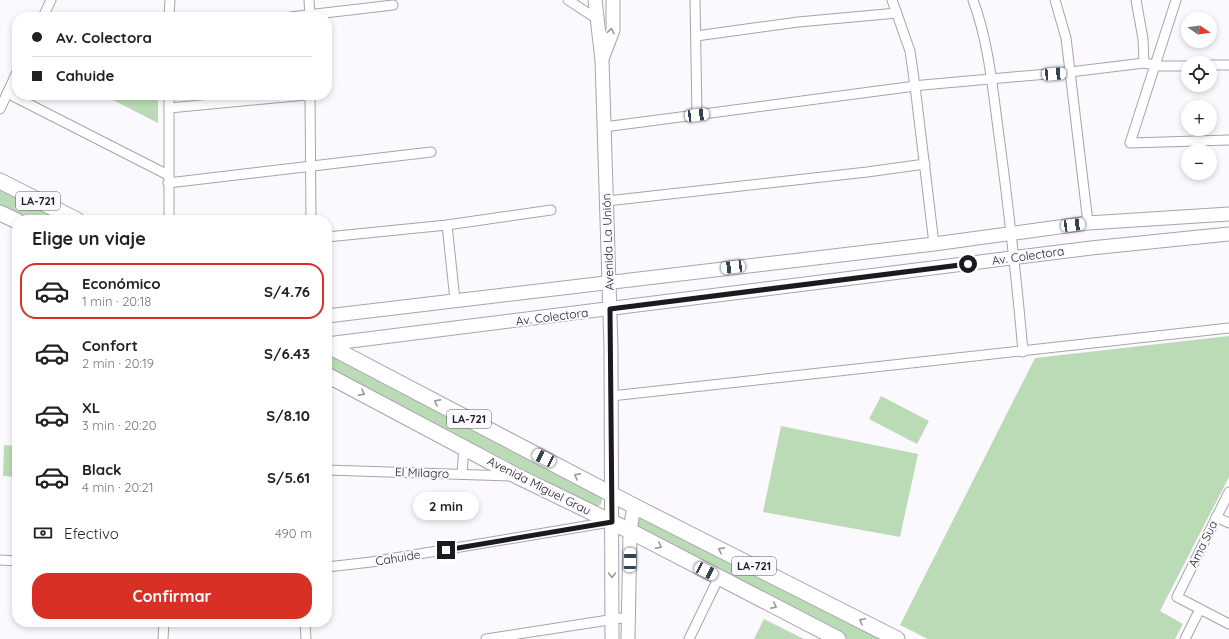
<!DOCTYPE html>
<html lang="es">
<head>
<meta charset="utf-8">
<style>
  :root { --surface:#fff; --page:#f6f6f6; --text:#222; --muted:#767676; --line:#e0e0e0; --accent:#d93025 }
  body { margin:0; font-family:Quicksand,sans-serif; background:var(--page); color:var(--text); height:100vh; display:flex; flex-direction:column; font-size:15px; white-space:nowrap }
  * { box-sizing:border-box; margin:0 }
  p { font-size:13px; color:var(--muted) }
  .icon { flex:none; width:22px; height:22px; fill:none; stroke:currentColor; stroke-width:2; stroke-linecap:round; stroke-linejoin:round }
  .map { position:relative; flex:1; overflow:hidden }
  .drawer { position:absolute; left:12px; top:215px; width:320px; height:412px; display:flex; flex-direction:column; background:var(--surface); border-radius:16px; box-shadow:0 2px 6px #0003 }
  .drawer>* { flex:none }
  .banner { position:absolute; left:12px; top:12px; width:320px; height:88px; border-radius:16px; box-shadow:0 2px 6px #0003; display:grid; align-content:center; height:88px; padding:0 20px; background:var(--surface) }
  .needle { width:26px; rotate:103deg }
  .buttons { position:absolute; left:1181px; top:12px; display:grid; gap:8px }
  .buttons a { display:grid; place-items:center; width:36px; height:36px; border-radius:50%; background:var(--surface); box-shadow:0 2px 6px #0003; font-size:20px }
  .end { position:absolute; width:18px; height:18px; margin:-9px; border:5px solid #1c1a1e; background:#fff; box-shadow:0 0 0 2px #fff }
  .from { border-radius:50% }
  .bubble { position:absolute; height:28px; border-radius:14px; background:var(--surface); box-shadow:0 2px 6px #0003; font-size:13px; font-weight:700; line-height:28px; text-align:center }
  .car { position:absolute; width:12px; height:24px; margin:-12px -6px; border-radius:5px; box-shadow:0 0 3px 1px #0007; background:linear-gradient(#fff 24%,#345 0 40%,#fff 0 76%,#345 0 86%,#fff 0) }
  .banner b { display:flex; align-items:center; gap:14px; height:38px; font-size:15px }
  .banner b+b { border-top:1px solid var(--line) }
  .banner i { width:10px; height:10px; background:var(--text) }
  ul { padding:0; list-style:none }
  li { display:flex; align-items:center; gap:12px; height:56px; margin:0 8px 6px; padding:0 12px; border:2px solid transparent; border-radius:16px }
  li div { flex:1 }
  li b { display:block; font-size:15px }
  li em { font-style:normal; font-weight:700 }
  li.selected { border-color:var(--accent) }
  li>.icon { width:36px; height:36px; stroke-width:1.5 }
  h2 { padding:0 20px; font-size:18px; line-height:48px }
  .pay { display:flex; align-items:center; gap:10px; height:44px; padding:0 20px; font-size:15px }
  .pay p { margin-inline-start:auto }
  .cta { display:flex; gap:8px; margin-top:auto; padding:8px 20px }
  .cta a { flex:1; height:46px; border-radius:16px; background:var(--accent); color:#fff; font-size:16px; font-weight:700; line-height:46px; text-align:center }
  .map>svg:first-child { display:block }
  .green { fill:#bbdbb6 }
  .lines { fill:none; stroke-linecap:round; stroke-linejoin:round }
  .street-casing { stroke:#a8a3ae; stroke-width:11 }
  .secondary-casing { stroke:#a8a3ae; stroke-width:15 }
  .primary-casing { stroke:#a8a3ae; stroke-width:17 }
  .street { stroke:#fff; stroke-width:9 }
  .secondary { stroke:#fff; stroke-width:13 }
  .primary { stroke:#fff; stroke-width:15 }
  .oneway { stroke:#99989a }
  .route { stroke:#1c1a1e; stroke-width:5 }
  .labels { text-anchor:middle; stroke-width:4; stroke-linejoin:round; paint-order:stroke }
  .shield { fill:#fbf9fe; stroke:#5f5d61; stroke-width:1 }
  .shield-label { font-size:11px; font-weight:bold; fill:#1c1a1e }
  .street-label { font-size:12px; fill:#1c1a1e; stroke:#fbf9fe }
</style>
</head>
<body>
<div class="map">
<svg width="1229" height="639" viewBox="0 0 1229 639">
  <rect width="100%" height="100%" fill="#fbf9fe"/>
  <!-- green -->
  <g class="green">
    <polygon points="108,95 158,95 158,123 107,97"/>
    <polygon points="0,190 61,220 27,220 0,207"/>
    <polygon points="1229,336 1229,477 1160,611 1183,624 1175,639 928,639 900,625 1035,358"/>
    <polygon points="333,355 603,497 601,504 597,507 327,369 327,357"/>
    <polygon points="881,396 929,421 917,444 869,419"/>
    <polygon points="781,426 918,454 900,537 763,512"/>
    <polygon points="4,445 17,446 17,477 3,476"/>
    <polygon points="639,517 644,517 884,639 845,639 638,533 636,520"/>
    <polygon points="764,619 804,639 754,639"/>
  </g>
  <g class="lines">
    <defs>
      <g id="street">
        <polyline points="309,0 310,17"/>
        <polyline points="568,0 597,19"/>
        <polyline points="695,0 697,115"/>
        <polyline points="892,0 910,51 915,86 934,244"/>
        <path d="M973,0C990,46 993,95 1000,143C1009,213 1017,282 1023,352"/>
        <polyline points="1055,0 1066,38 1088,223"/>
        <polyline points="1136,0 1143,39 1144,63"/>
        <polyline points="1176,0 1130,143 1229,140"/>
        <polyline points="43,17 51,0"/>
        <polyline points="169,17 170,0"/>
        <polyline points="290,17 393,5"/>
        <polyline points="696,36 798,22 897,13"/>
        <polyline points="1210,65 1229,65"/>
        <polyline points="7,93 168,175"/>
        <polyline points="310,95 311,220"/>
        <polyline points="169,108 306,95"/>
        <polyline points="0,109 17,72"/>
        <polyline points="604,127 923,85 1070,72 1144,63 1160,66 1188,66"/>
        <polyline points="168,183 431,152"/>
        <polyline points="607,201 867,172 925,164"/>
        <polyline points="169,220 169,95"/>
        <polyline points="447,225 455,300"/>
        <polyline points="327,237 447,225 551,210"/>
        <polyline points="611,396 1229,328"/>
        <polyline points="327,470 512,476"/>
        <polyline points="462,474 464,447"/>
        <polyline points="1229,492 1177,597 1229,624"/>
        <polyline points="1216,517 1229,523"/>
        <polyline points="0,560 17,561"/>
        <polyline points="327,567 371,562 610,522"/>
        <polyline points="305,622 306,639"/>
        <polyline points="163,639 164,622"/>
        <polyline points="486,639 628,617"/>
        <polyline points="689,639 719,577"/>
        <polyline points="1185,639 1200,609"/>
      </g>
      <g id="secondary">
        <polyline points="595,0 602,60 611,348 612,639"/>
        <polyline points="602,59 613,30 613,0"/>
        <polyline points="327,316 934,244 1088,223 1229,214"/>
        <polyline points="327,344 1091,248 1229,234"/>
        <polyline points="628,639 630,531 634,506"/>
      </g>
      <g id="primary">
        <polyline points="0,181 77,220"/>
        <polyline points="0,213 17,221"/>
        <polyline points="327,345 634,506 897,639"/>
        <polyline points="327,375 517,476 630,531 838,639"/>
      </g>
    </defs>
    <!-- street casing -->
    <use href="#street" class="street-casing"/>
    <!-- secondary casing -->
    <use href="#secondary" class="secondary-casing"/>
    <!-- primary casing -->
    <use href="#primary" class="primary-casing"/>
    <!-- street -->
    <use href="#street" class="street"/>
    <!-- secondary -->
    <use href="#secondary" class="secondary"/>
    <!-- primary -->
    <use href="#primary" class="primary"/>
  </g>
  <!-- one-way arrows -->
  <defs><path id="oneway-chevron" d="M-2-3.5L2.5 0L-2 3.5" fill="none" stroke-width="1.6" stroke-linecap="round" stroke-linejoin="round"/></defs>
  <g class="oneway">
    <use href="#oneway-chevron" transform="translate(611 31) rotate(-79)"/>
    <use href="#oneway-chevron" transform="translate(362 393) rotate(28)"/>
    <use href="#oneway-chevron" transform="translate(437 402) rotate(-152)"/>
    <use href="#oneway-chevron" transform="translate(577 476) rotate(-152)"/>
    <use href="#oneway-chevron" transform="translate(659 546) rotate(28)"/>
    <use href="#oneway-chevron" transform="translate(721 550) rotate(-153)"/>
    <use href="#oneway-chevron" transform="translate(612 575) rotate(90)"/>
    <use href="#oneway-chevron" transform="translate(774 606) rotate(27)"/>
    <use href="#oneway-chevron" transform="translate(862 621) rotate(-153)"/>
  </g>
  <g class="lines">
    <!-- route -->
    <polyline class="route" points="446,550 612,522 610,309 968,264"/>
  </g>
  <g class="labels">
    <!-- shield labels -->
    <g class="shield">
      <rect x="16" y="192" width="44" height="18" rx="3"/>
      <rect x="447" y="410" width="44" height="18" rx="3"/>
      <rect x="732" y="557" width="44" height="18" rx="3"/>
    </g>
    <g class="shield-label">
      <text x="38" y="205">LA-721</text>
      <text x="469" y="423">LA-721</text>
      <text x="754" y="570">LA-721</text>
    </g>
    <!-- street labels -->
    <g class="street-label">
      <text transform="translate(608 242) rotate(-92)" y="4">Avenida La Unión</text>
      <text transform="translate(1028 256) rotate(-8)" y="4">Av. Colectora</text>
      <text transform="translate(552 317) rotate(-7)" y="4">Av. Colectora</text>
      <text transform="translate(422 473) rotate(2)" y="4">El Milagro</text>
      <text transform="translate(539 486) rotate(27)" y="4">Avenida Miguel Grau</text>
      <text transform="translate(1203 544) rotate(-64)" y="4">Ama Sua</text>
      <text transform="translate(398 558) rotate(-9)" y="4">Cahuide</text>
    </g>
  </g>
</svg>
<div class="buttons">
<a><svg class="needle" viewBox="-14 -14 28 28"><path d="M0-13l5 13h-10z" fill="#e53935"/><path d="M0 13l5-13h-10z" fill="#767676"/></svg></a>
<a><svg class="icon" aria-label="locate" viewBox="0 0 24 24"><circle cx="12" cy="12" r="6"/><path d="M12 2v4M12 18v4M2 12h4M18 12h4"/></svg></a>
<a>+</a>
<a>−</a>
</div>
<i class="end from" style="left:968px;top:264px"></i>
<i class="end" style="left:446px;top:550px"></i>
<div class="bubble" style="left:413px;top:492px;width:66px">2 min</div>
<i class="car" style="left:1054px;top:74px;rotate:86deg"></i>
<i class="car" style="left:697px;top:115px;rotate:83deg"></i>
<i class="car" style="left:1073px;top:225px;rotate:83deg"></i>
<i class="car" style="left:733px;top:267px;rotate:263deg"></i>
<i class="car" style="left:544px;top:458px;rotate:297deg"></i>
<i class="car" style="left:630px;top:560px;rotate:1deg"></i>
<i class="car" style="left:706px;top:571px;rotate:117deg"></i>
<div class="banner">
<b><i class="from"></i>Av. Colectora</b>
<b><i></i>Cahuide</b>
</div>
<section class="drawer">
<h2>Elige un viaje</h2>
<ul>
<li class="selected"><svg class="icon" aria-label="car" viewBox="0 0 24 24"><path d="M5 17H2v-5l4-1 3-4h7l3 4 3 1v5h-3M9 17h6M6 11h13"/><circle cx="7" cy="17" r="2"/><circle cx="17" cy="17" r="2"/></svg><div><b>Económico</b><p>1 min · 20:18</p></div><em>S/4.76</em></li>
<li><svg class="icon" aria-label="car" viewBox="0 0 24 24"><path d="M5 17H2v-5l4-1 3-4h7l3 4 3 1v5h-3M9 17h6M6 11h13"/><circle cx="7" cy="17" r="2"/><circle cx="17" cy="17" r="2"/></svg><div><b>Confort</b><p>2 min · 20:19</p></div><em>S/6.43</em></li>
<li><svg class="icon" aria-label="car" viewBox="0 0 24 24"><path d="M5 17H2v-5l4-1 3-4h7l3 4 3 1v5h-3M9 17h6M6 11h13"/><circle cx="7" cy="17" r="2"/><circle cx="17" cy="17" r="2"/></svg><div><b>XL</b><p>3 min · 20:20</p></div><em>S/8.10</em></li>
<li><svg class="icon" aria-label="car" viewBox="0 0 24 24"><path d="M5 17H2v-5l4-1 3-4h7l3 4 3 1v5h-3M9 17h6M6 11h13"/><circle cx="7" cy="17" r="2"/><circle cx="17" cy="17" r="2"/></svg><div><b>Black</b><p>4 min · 20:21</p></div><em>S/5.61</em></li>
</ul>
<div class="pay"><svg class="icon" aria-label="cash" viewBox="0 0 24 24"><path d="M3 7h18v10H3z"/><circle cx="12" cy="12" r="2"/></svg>Efectivo<p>490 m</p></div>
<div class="cta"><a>Confirmar</a></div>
</section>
</div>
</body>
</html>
